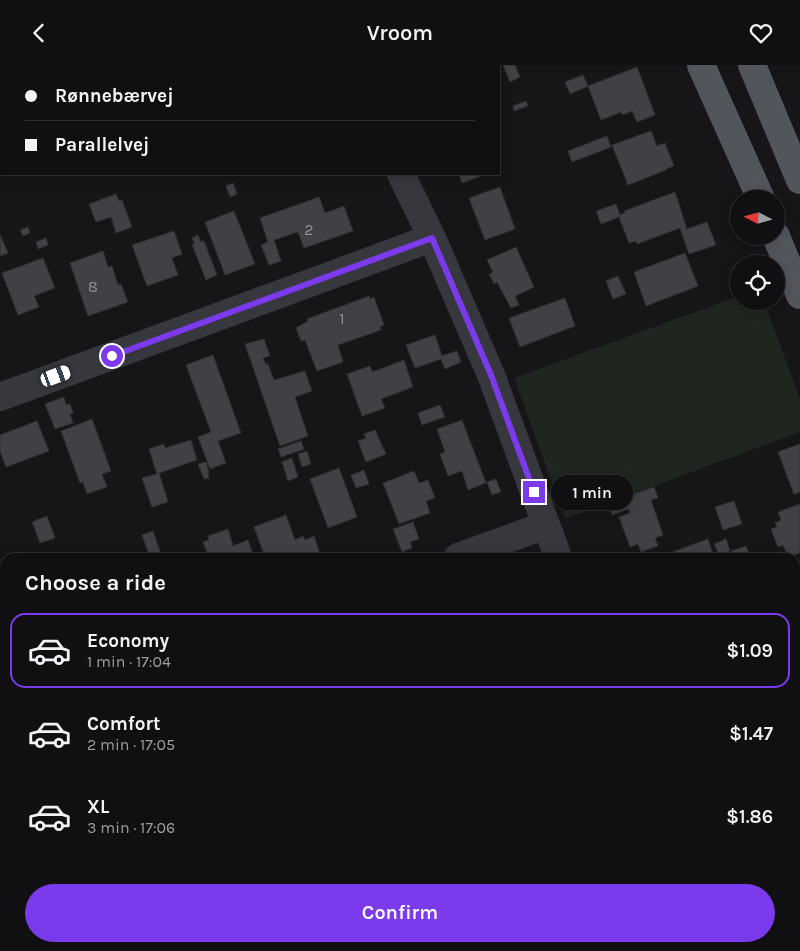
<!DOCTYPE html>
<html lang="en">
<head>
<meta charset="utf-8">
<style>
  :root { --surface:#101012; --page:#1e1e20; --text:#f1f3f6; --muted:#9c9d9f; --line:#303032; --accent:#7c3aed }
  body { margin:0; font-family:Karla,sans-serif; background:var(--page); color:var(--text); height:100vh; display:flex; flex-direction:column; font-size:19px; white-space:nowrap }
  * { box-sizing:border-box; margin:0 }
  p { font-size:16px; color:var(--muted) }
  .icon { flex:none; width:28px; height:28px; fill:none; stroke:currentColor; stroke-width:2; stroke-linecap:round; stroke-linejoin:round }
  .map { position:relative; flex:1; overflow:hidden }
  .panel { position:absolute; left:0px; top:488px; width:800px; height:399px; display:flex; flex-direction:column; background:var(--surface); border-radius:15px 15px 0 0; box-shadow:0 2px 12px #0003,0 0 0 1px var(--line) }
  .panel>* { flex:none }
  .hud { position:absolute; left:0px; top:0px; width:500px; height:110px; box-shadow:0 2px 12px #0003,0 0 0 1px var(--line); display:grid; align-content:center; height:110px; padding:0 25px; background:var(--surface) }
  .needle { width:32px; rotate:276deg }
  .buttons { position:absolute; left:730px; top:125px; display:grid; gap:10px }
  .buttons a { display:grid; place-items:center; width:55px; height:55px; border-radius:50%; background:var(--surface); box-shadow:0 2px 12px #0003,0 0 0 1px var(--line); font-size:25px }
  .end { position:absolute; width:22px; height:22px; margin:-11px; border:6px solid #7c3aed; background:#fff; box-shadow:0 0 0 2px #fff }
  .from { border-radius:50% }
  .bubble { position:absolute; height:35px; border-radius:18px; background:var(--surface); box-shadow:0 2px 12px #0003,0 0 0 1px var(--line); font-size:16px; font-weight:600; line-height:35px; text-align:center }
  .car { position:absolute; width:15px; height:30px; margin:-15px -8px; border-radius:6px; box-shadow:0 0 4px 1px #0007; background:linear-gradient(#fff 24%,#345 0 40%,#fff 0 76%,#345 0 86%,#fff 0) }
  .hud b { display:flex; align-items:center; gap:18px; height:48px; font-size:19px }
  .hud b+b { border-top:1px solid var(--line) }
  .hud i { width:12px; height:12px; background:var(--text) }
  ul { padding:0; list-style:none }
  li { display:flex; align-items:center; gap:15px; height:75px; margin:0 10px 8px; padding:0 15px; border:2px solid transparent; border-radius:15px }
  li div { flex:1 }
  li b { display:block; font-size:19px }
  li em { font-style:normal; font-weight:600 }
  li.current { border-color:var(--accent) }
  li>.icon { width:45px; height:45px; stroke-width:1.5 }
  h2 { padding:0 25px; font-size:22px; line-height:60px }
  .button { display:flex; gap:10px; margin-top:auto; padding:10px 25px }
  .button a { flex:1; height:58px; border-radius:30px; background:var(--accent); color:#fff; font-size:20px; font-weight:600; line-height:58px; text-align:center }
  header { display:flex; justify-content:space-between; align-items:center; height:65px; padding:0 25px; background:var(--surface); font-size:22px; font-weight:600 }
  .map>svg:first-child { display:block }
  .green { fill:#1e261f }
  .building { fill:#404145; stroke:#303034 }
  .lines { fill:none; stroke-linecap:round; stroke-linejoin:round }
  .path { stroke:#3d3f44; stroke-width:3; stroke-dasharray:2.5 4; stroke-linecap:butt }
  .minor { stroke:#37383d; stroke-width:28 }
  .major { stroke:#53555c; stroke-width:28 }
  .route { stroke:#7c3aed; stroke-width:6 }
  .labels { text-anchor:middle; stroke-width:4; stroke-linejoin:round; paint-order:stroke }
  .number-label { font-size:16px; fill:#8e929b }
</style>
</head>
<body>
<header><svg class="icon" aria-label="back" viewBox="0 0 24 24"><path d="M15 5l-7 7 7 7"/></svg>Vroom<svg class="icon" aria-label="heart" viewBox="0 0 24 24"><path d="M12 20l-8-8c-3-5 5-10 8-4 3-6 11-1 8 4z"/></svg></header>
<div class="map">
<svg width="800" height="886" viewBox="0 0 800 886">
  <rect width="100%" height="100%" fill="#161618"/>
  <!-- green -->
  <polygon class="green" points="739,231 739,236 764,236 800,334 800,367 565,454 514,313"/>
  <!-- building -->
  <g class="building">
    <polygon points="127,0 169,0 169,1 128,1"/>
    <polygon points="272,0 302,0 302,1 273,1"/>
    <polygon points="503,0 515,0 520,12 510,17"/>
    <polygon points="637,2 655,50 637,57 632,46 623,50 621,47 601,55 588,21"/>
    <polygon points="583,10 588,21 570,29 565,17"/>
    <polygon points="526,36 528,41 514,46 513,41"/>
    <polygon points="651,66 657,81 665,78 674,101 666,104 666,105 628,120 612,80"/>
    <polygon points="607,71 611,82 572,97 568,86"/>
    <polygon points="459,109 487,109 462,118"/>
    <polygon points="233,118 237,129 230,132 226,121"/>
    <polygon points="500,122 515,164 485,175 469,133"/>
    <polygon points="675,127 687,164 707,157 716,180 689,189 680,163 637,179 636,176 629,178 619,152 601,159 596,146 616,139 620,150 625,148 624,146"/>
    <polygon points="116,129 119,136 122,135 132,162 116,168 111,152 96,157 89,139"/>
    <polygon points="319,132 325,148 344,141 353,166 304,183 298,167 274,175 281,196 269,200 261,180 268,177 260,153"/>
    <polygon points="234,146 255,199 225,210 205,157"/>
    <polygon points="28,162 30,168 23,171 20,165"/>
    <polygon points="174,166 182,189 172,193 178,210 147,221 132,180"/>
    <polygon points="0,170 8,188 0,191"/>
    <polygon points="198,170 201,177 204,176 217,210 206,215 192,179 195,179 192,173"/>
    <polygon points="46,173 48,180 38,184 36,177"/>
    <polygon points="516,182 534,222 515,231 519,240 511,243 497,217 494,219 489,209 493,207 487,195"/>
    <polygon points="103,186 108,202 112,201 118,220 121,219 128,237 88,251 70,198"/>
    <polygon points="685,188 698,221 646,241 634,207"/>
    <polygon points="43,193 55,223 34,231 39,242 18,250 2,208"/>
    <polygon points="618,211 626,229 613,234 606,216"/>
    <polygon points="369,231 370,234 374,232 384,260 380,262 381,265 338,280 343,297 317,306 305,275 301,276 296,263 308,256 307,254"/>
    <polygon points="565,233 575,261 520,282 509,253"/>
    <polygon points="435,270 442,291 457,286 461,297 445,304 441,294 415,303 406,280"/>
    <polygon points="264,274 270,291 263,293 266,300 268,299 274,315 305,306 312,326 295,332 308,371 280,381 245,279"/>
    <polygon points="213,290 241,368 218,376 226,398 210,404 198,372 211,367 186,300"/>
    <polygon points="404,295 413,322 381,334 385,343 362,351 347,309 370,301 372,307"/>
    <polygon points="64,332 66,340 70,339 73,348 70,349 73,358 55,364 45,339"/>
    <polygon points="440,340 445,352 422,360 418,348"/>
    <polygon points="92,354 111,406 102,409 107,422 87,429 83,417 80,418 61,366"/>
    <polygon points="462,355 486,418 468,425 462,406 448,411 440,389 445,387 437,364"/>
    <polygon points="37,356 49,386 6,402 0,386 0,370"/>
    <polygon points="375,365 386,389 366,397 358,376 366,373 364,369"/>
    <polygon points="191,375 197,395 159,408 168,437 152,442 142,413 157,409 149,384 164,379 165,383"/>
    <polygon points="301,376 304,384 281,392 278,384"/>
    <polygon points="800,379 800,427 794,429 778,387"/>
    <polygon points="307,386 311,399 302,402 298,389"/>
    <polygon points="292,393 298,412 288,416 282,397"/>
    <polygon points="206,397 209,408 208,408 209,413 204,414 198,399"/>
    <polygon points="339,403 357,452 328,463 310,414"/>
    <polygon points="364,405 369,419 356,423 351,410"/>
    <polygon points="414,406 419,418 428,415 435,433 426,436 430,448 399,459 383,418"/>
    <polygon points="496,414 501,427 492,430 487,417"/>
    <polygon points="654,422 658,433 651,435 663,470 655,473 658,481 641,487 638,479 630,482 619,452 630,448 628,444 612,450 608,438"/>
    <polygon points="734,436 742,459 723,465 715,442"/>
    <polygon points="800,439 800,488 788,492 783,480 778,482 771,464 777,462 775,458 781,455 778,447"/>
    <polygon points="286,450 295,475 303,471 305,475 314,471 321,492 265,492 254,462"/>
    <polygon points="47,451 55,473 40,478 32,457"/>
    <polygon points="413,457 419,474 410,477 412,483 402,487 393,464"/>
    <polygon points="228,464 233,481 248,475 254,492 212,492 216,491 214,488 208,490 203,477 209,475 208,471"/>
    <polygon points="153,466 162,492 150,492 142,470"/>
    <polygon points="708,474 714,492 668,492 667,489"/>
    <polygon points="726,474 730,486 719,490 714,479"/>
    <polygon points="746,481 751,492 734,492 731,486"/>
    <polygon points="523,487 528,488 529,492 509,492"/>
    <polygon points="5,552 5,607 4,607 3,604 0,605 0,554"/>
    <polygon points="800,571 800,609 795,611 795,573"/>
    <polygon points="800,633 800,659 799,658 796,659 795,635"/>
    <polygon points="0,713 5,726 5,739 0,741"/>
    <polygon points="799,864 800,886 752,886 750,882 747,883 747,881 795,881 795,865"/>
    <polygon points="12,881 44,881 46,886 14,886"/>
    <polygon points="158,881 183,881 184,886 159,886"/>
    <polygon points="375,881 389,881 391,886 362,886"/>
    <polygon points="417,881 462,881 463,883 454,886 419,886"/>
    <polygon points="490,881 524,881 526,886 492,886"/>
  </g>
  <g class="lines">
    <!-- path -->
    <g class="path">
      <polyline points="27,1 30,0"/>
      <polyline points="62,1 66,0"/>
      <polyline points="0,11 1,11"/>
      <polyline points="0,24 1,24"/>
    </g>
    <!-- minor -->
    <g class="minor">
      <polyline points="349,0 350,1"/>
      <polyline points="401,109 432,173 491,310 558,492"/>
      <polyline points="0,332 432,173"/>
      <polyline points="458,492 546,460"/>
      <polyline points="795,536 800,534"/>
      <polyline points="0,660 5,658"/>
      <polyline points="697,881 699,886"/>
      <polyline points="266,886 279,881"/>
    </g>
    <!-- major -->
    <g class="major">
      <polyline points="701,0 761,134"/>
      <polyline points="752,0 800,115"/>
      <polyline points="776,171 800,230"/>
    </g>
  </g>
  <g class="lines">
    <!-- route -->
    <polyline class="route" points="112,291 432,173 491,310 534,427"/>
  </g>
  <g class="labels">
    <!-- number labels -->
    <g class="number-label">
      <text x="309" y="170">2</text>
      <text x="93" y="227">8</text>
      <text x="342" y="259">1</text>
    </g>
  </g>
</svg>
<div class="buttons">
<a><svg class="needle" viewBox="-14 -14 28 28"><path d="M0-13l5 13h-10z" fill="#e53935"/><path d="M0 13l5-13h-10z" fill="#9c9d9f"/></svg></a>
<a><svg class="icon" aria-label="locate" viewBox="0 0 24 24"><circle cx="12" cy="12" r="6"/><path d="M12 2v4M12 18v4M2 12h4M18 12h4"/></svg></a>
</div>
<i class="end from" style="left:112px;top:291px"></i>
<i class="end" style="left:534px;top:427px"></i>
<div class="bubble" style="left:551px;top:410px;width:82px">1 min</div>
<i class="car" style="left:56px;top:311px;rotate:70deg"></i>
<div class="hud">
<b><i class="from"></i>Rønnebærvej</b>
<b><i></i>Parallelvej</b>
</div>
<section class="panel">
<h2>Choose a ride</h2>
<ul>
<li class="current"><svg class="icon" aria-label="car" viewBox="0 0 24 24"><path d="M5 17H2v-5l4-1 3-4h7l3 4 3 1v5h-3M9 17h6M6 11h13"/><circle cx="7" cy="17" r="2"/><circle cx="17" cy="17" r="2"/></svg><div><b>Economy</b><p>1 min · 17:04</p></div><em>$1.09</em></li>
<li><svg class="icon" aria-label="car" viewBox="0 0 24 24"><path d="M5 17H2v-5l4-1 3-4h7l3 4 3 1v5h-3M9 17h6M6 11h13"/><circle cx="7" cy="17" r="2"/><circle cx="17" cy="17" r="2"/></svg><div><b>Comfort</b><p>2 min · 17:05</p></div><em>$1.47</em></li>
<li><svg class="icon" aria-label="car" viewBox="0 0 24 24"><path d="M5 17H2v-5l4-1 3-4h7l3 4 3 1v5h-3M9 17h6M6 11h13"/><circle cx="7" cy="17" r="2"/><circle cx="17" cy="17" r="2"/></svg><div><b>XL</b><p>3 min · 17:06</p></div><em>$1.86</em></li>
</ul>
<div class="button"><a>Confirm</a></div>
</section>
</div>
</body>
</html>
